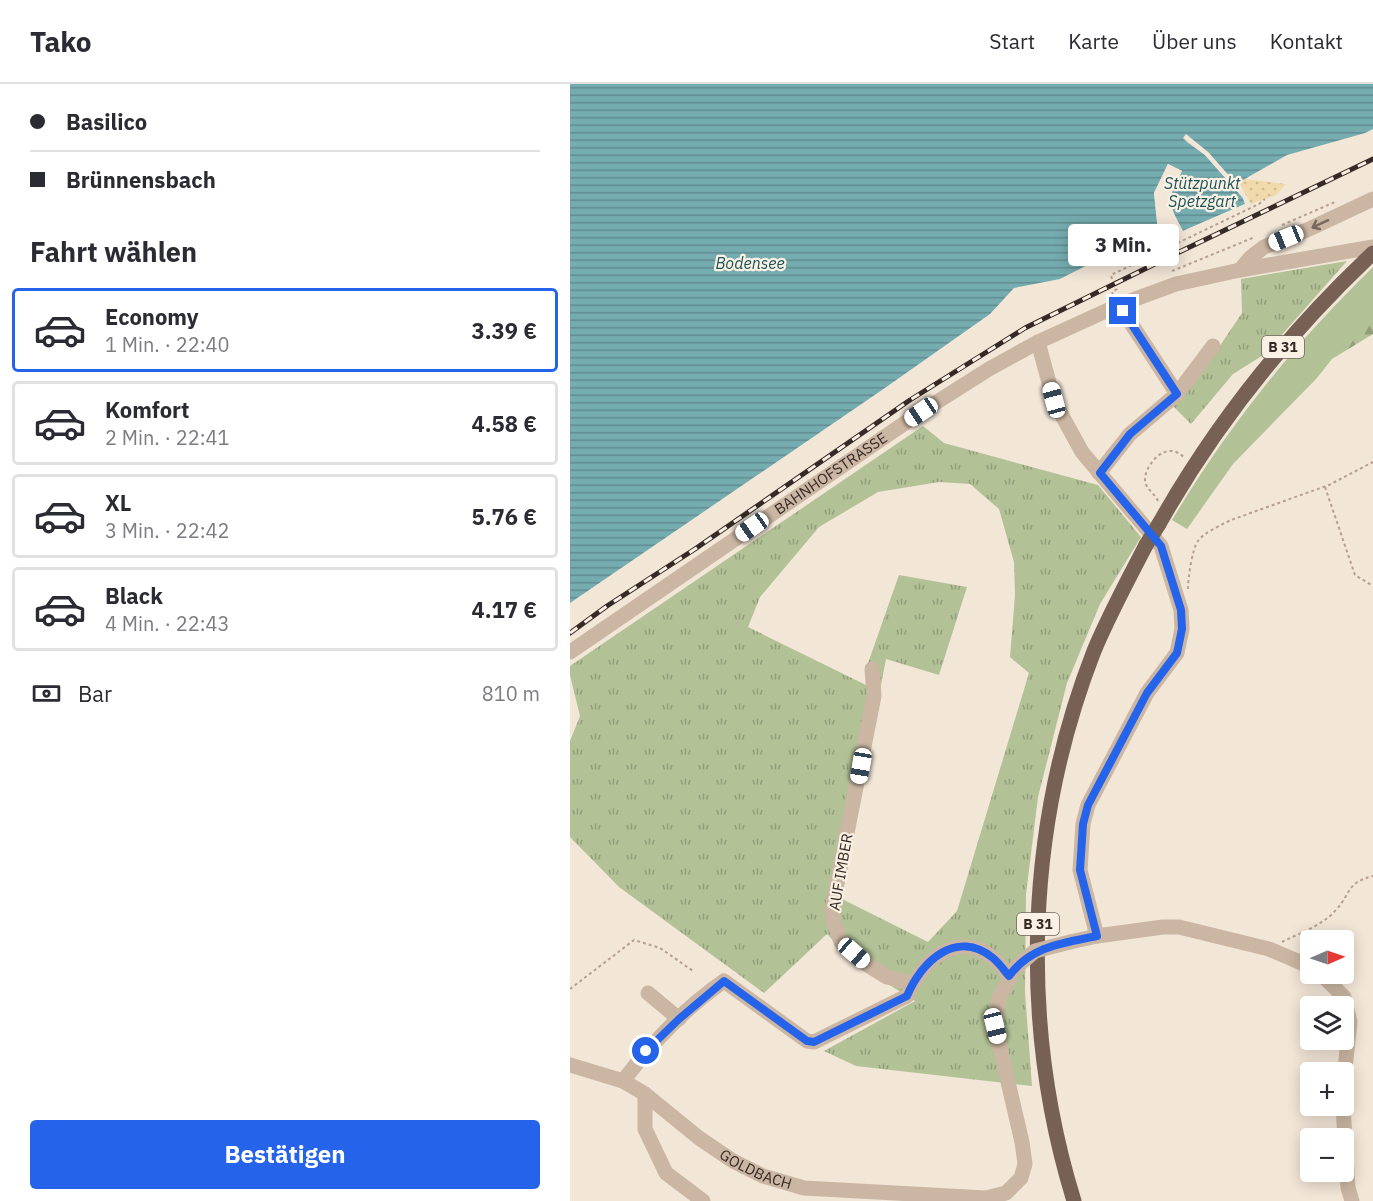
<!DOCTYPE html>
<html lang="de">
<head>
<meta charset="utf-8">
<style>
  :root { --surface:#fff; --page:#f7f7f7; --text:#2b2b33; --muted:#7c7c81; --line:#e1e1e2; --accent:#2563eb }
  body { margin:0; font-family:"IBM Plex Sans",sans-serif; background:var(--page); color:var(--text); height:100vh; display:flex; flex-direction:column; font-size:22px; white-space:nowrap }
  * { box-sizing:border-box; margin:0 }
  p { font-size:20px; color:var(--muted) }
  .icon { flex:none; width:33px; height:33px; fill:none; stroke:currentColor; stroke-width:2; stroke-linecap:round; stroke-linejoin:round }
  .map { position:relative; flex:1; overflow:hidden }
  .side { display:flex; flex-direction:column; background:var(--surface); width:570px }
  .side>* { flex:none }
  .hud { display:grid; align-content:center; height:132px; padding:0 30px; background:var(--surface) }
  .needle { width:39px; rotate:88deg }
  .controls { position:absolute; left:730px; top:846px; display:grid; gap:12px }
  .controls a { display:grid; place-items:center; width:54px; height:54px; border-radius:6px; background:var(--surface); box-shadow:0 3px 15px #0003; font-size:30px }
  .end { position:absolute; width:27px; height:27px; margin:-14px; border:8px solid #2563eb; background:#fff; box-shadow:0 0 0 3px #fff }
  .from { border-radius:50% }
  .bubble { position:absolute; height:42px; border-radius:6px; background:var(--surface); box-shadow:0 3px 15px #0003; font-size:20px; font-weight:700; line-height:42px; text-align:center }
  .car { position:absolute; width:18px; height:36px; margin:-18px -9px; border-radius:8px; box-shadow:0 0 4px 2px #0007; background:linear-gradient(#fff 24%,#345 0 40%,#fff 0 76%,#345 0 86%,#fff 0) }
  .hud b { display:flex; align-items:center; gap:21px; height:57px; font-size:22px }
  .hud b+b { border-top:2px solid var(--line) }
  .hud i { width:15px; height:15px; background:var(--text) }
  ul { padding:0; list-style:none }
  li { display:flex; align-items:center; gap:18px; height:84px; margin:0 12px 9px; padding:0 18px; border:3px solid var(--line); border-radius:6px }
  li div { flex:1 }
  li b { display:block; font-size:22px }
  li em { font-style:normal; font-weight:700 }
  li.selected { border-color:var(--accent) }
  li>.icon { width:54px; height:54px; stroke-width:1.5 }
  h2 { padding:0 30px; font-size:27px; line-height:72px }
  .pay { display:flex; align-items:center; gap:15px; height:66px; padding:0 30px; font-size:22px }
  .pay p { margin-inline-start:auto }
  .button { display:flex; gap:12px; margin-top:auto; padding:12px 30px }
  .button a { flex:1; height:69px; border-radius:6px; background:var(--accent); color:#fff; font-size:24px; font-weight:700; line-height:69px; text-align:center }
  header { display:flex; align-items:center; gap:36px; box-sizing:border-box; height:84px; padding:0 30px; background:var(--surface); border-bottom:2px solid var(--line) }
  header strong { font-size:28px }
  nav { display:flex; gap:33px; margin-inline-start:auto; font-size:21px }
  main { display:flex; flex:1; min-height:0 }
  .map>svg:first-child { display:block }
  .grass { fill:url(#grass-tufts); fill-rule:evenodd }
  .forest { fill:url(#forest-firs) }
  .sand { fill:url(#sand-dots) }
  .park { fill:#b2c196 }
  .water { fill:url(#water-rules) }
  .pier { fill:#f2e6d7 }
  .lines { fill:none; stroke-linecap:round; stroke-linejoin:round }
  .path { stroke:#b69f8d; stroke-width:2; stroke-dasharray:3 3; stroke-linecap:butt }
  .minor { stroke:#cab6a2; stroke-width:15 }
  .major { stroke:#776155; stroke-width:15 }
  .rail-casing { stroke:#352a25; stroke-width:5 }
  .rail { stroke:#faf0e3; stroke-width:3; stroke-dasharray:9; stroke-linecap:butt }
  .minor-bridge { stroke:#cab6a2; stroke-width:15 }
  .major-bridge { stroke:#776155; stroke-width:15 }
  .oneway { stroke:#78695d }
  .route { stroke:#2563eb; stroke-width:8 }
  .labels { text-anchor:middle; stroke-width:4.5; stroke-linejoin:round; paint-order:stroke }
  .shield { fill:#faf0e3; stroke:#70655e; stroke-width:1.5 }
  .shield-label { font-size:14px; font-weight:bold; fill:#352a25 }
  .street-label { font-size:15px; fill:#352a25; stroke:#faf0e3 }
  .water-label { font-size:16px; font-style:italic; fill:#195258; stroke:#faf0e3 }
</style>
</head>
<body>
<header>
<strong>Tako</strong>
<nav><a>Start</a><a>Karte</a><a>Über uns</a><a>Kontakt</a></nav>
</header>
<main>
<section class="side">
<div class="hud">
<b><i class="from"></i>Basilico</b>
<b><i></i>Brünnensbach</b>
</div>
<h2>Fahrt wählen</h2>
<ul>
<li class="selected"><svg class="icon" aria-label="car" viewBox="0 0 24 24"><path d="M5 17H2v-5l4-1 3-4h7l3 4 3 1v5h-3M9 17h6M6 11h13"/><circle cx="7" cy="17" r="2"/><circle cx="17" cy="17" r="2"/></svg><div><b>Economy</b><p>1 Min. · 22:40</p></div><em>3.39 €</em></li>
<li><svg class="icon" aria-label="car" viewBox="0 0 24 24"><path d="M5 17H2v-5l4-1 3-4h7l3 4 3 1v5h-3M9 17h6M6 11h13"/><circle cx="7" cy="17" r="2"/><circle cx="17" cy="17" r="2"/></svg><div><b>Komfort</b><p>2 Min. · 22:41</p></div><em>4.58 €</em></li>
<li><svg class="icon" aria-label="car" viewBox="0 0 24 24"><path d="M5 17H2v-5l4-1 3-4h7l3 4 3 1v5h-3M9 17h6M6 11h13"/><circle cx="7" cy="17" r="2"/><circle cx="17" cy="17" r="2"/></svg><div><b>XL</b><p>3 Min. · 22:42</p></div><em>5.76 €</em></li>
<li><svg class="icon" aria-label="car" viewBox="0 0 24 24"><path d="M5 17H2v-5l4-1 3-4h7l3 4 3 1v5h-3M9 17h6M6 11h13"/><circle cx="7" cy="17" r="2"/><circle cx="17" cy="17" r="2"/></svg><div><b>Black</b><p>4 Min. · 22:43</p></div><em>4.17 €</em></li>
</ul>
<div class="pay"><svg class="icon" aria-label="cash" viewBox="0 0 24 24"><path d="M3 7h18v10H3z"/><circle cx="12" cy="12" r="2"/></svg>Bar<p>810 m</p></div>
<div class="button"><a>Bestätigen</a></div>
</section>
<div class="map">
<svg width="803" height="1117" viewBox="0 0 803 1117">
  <defs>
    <pattern id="grass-tufts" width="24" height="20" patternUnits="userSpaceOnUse" patternTransform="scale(1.5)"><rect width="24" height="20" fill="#b2c196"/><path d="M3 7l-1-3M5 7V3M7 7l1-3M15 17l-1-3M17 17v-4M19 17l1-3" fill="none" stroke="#929d7a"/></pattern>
    <pattern id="forest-firs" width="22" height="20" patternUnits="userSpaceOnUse" patternTransform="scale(1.5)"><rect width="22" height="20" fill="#b2c196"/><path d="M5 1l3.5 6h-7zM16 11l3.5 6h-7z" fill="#929d7a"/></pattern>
    <pattern id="sand-dots" width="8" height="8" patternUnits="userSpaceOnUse" patternTransform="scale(1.5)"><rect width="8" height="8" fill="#f0daab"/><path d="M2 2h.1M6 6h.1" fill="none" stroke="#cebb93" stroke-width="1.8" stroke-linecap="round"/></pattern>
    <pattern id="water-rules" width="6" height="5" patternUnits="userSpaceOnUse" patternTransform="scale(1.5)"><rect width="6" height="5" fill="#75acb0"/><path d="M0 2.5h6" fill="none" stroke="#618c8f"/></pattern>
  </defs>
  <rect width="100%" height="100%" fill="#f2e6d7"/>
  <!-- grass -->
  <g class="grass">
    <polygon points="777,177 695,270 663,290 621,340 603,322 629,293 672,229 671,195"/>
    <path d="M353,342L374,359L528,401L571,453L530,520L497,599L468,713L456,810L455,909L462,1002L286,982L254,967L345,917L286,880L257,850L194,909L49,803L0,753V657L10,632L0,591V582ZM369,398L400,400L429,425L444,478L445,511L440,573L459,589L387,827L358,858L270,814L316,575L369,591L397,503L329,491L297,582L296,601L178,543L190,513L249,443L308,408Z"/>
  </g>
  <!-- forest -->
  <polygon class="forest" points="803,191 803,250 757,278"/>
  <!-- sand -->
  <polygon class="sand" points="666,94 716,100 706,111 681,120"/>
  <!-- park -->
  <path class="park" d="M803,183V238L776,246V257L747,294L663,380L617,445L602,436C659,341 724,260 803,183Z"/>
  <!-- water -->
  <path class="water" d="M0,0H803V45L795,49L717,71L666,100L638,68L613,55L635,71L673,114L675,120L613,147C597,118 597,116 612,87L598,80L584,109L588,145L490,195L444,204L420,230L312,306L0,519Z"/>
  <!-- pier -->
  <polygon class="pier" points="616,50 638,68 668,102 676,113 678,121 612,150 600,130 597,111 608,89 599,84 587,109 591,145 588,148 584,109 598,80 612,87 600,111 603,129 613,147 675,120 673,114 635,71 613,54"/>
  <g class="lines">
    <!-- path -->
    <g class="path">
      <polyline points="712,141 765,118"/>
      <polyline points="602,187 685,153"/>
      <polyline points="542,195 541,191 689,120 695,115"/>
      <polyline points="543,211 542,208 547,205 546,203"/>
      <polyline points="755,403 785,491 803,502"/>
      <path d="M588,417C585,410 576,405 575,397C574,385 588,366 601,367C606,367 610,370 614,373"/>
      <path d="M618,505C618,495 622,465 628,457C633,449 653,440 661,436L759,401L803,378"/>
      <path d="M712,858C730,849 753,841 766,826C782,808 776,799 803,792"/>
      <polyline points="0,905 64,856 90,864 123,887"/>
    </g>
    <!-- minor -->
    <g class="minor">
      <polyline points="670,186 680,174 694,163 737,146 803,115"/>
      <polyline points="549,221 607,310"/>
      <polyline points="468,258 484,317 512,368 591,462 611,526 612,545 607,569 577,609 518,721 513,740 510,786 527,852"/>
      <polyline points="529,389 560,350 607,310 643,262"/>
      <path id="s1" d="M0,568L351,328L419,285L468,258L549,221L606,200L670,186L803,163"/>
      <polyline points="302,585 304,612 262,825 264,839 271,858 296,880 317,893 342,899"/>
      <polyline points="500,858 527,852 593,843 609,843 699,865 741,883"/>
      <polyline points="751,890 774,913 780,938 774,994"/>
      <polyline points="78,909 109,935"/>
      <path id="s2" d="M0,981L53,997L75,1010L129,1054L163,1077L193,1092L234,1104L416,1114L436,1109L451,1094L455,1080L452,1058L425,942L429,914L445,884"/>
      <path d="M53,997C81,960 115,924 154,897L237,957L244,958L337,912C352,878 386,844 423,874C429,879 434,886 439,892"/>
      <polyline points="75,1010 75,1045 96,1089 133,1117"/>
      <polyline points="773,1022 778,1104 782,1117"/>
    </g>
    <!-- major -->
    <g class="major">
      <path d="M589,440C646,339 719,248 803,169"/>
      <path d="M504,1117C449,939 456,741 524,567C539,531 558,496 576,461"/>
    </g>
    <defs>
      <polyline id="rail" points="0,549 37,522 125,465 340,316 455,244 601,172 803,75"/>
    </defs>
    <!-- rail casing -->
    <use href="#rail" class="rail-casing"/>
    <!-- rail -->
    <use href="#rail" class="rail"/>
    <!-- minor-bridge -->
    <polyline class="minor-bridge" points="445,884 465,867 500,858"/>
    <!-- major-bridge -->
    <polyline class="major-bridge" points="576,461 589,440"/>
  </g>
  <!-- one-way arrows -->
  <defs><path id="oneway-shaft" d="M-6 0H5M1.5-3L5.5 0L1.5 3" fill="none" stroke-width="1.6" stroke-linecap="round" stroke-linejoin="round" transform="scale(1.5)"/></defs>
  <use class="oneway" href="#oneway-shaft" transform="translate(750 140) rotate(155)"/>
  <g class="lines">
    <!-- route -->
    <path class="route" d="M76,967L109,935L154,897L237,957L244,958L337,912C351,878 386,844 423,874C429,879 434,886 439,892C461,862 493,859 527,852L510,786L513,740L518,721L577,609L607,569L612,545L611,526L591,462L530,389L560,350L607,310L553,227"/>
  </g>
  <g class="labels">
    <!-- shield labels -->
    <g class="shield">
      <rect x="692" y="252" width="42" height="22" rx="4.5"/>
      <rect x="447" y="829" width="42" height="22" rx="4.5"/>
    </g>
    <g class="shield-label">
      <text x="713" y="268">B 31</text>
      <text x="468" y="845">B 31</text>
    </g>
    <!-- street labels -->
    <g class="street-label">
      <text dy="5" stroke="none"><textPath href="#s1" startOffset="316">BAHNHOFSTRASSE</textPath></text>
      <text transform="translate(271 788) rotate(-80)" y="5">AUF IMBER</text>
      <text dy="5" stroke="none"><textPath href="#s2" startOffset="216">GOLDBACH</textPath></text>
    </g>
    <!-- water labels -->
    <g class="water-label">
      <text x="632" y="105">Stützpunkt<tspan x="632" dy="18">Spetzgart</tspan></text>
      <text x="180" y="185">Bodensee</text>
    </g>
  </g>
</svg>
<div class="controls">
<a><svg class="needle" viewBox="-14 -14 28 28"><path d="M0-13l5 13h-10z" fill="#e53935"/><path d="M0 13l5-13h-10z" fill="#7c7c81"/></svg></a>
<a><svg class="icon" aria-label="layers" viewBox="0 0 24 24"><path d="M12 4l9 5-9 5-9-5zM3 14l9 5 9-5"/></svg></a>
<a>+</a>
<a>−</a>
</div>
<i class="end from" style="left:76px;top:967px"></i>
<i class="end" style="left:553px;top:227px"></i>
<div class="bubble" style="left:498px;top:140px;width:111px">3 Min.</div>
<i class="car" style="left:716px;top:154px;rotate:248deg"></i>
<i class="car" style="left:484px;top:316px;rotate:345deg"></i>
<i class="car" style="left:351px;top:328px;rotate:236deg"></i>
<i class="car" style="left:182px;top:443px;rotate:235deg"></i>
<i class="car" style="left:291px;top:682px;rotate:190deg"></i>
<i class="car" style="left:284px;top:869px;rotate:131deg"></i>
<i class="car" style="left:425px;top:942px;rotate:166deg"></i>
</div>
</main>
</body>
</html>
